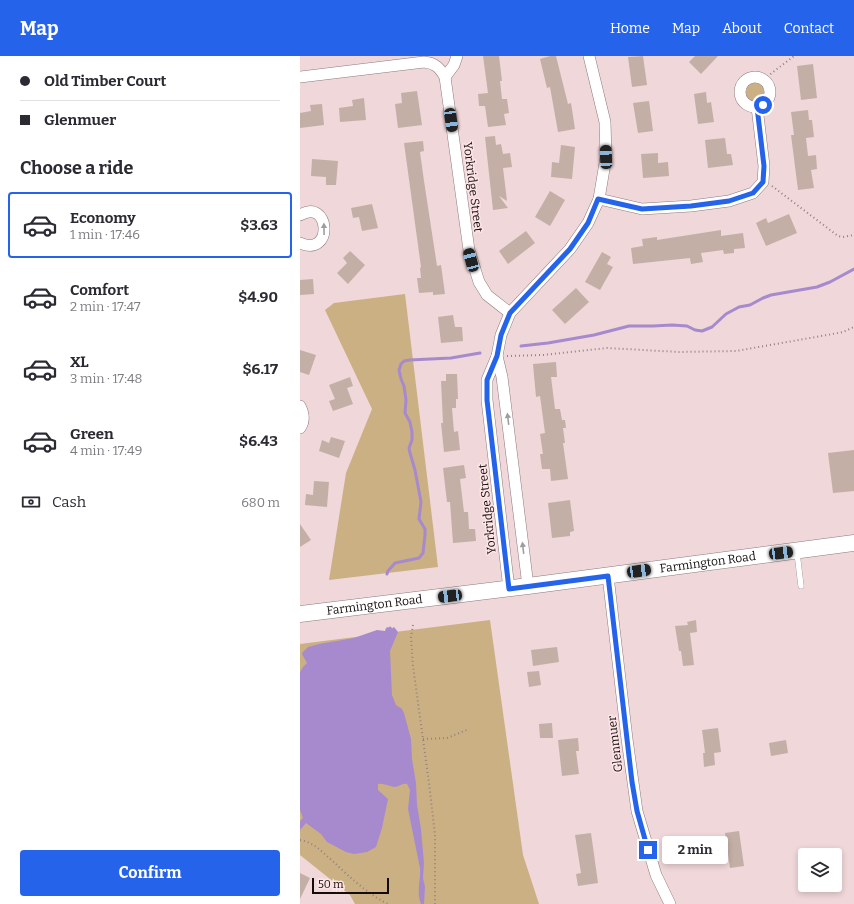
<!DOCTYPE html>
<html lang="en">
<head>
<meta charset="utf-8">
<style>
  :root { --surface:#fff; --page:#f2f2f3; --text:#2b2b33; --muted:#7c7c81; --line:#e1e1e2; --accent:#2563eb }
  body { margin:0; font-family:Bitter,serif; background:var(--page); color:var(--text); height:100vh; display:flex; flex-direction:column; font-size:15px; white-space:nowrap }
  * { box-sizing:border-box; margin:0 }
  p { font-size:13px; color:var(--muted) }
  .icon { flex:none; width:22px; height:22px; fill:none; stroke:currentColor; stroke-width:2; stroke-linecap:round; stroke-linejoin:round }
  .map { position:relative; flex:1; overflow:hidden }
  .side { display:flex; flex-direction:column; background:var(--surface); width:300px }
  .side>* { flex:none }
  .guide { display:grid; align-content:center; height:88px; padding:0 20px; background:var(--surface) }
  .buttons { position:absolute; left:498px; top:792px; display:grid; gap:8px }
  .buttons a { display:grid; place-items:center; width:44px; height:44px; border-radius:4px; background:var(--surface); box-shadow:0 2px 6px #0003; font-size:20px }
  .scale { position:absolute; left:12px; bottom:10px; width:77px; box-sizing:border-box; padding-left:4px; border:2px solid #130b0c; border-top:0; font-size:11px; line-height:14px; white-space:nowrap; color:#130b0c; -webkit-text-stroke:3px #fde4e6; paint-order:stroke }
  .end { position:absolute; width:18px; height:18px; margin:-9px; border:5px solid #2563eb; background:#fff; box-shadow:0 0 0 2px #fff }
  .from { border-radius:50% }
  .bubble { position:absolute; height:28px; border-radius:4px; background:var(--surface); box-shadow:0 2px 6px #0003; font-size:13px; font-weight:700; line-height:28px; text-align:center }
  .car { position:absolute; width:12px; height:24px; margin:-12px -6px; border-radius:5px; box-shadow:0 0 3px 1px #0007; background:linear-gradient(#222 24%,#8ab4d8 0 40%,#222 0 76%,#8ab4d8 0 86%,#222 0) }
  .guide b { display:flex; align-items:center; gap:14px; height:38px; font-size:15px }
  .guide b+b { border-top:1px solid var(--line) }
  .guide i { width:10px; height:10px; background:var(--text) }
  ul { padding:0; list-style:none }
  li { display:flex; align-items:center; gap:12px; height:66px; margin:0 8px 6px; padding:0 12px; border:2px solid transparent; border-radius:4px }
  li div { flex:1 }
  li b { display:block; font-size:15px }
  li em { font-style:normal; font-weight:700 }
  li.active { border-color:var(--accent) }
  li>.icon { width:36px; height:36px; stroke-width:1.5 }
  h2 { padding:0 20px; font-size:18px; line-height:48px }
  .pay { display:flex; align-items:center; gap:10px; height:44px; padding:0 20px; font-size:15px }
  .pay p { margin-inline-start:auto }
  .action { display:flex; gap:8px; margin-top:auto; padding:8px 20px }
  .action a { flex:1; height:46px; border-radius:4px; background:var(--accent); color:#fff; font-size:16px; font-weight:700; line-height:46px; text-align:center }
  header { display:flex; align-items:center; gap:24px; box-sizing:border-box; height:56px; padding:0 20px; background:var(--accent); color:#fff }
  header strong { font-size:19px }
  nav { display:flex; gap:22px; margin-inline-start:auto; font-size:14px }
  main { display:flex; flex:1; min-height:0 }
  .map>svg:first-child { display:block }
  .green { fill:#cbb083 }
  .water { fill:#a68acd }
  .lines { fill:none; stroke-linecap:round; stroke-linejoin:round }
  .stream { stroke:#a68acd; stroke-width:3 }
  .building { fill:#c4afa6 }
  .lane-casing { stroke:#8f797b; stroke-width:6 }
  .street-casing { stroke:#8f797b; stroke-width:12 }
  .secondary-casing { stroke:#8f797b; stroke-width:17 }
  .path { stroke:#938183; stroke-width:2; stroke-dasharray:1 3; stroke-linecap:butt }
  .lane { stroke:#fff; stroke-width:5.5 }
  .street { stroke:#fff; stroke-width:11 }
  .secondary { stroke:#fff; stroke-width:16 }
  .oneway { fill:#a19d9e }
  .route { stroke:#2563eb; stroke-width:5 }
  .labels { text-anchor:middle; stroke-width:3; stroke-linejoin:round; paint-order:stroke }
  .street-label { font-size:12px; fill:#130b0c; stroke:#fde4e6 }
</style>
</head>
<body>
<header>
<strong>Map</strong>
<nav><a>Home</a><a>Map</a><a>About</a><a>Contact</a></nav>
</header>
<main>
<section class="side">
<div class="guide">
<b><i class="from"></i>Old Timber Court</b>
<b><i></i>Glenmuer</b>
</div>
<h2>Choose a ride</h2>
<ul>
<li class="active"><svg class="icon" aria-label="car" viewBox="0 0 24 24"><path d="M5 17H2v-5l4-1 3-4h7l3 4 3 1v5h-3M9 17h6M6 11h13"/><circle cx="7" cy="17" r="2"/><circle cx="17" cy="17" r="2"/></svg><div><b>Economy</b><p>1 min · 17:46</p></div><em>$3.63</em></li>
<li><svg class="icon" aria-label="car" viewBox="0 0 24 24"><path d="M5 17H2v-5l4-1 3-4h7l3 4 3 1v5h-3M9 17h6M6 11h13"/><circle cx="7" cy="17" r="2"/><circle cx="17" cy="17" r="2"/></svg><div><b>Comfort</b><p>2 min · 17:47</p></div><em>$4.90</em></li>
<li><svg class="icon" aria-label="car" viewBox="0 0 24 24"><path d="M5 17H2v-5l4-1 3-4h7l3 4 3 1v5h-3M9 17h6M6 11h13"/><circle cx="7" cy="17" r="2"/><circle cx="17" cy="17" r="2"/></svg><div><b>XL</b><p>3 min · 17:48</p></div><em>$6.17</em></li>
<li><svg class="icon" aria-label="car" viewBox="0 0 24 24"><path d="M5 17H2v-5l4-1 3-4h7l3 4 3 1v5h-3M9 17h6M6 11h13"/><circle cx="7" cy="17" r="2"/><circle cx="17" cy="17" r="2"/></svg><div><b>Green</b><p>4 min · 17:49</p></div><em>$6.43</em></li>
</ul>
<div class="pay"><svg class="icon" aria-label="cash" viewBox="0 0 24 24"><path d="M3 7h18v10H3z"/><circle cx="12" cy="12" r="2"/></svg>Cash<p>680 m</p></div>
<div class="action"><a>Confirm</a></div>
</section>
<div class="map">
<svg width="554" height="848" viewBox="0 0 554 848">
  <rect width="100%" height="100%" fill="#f0d7d9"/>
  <!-- green -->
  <g class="green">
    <circle cx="455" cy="36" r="9"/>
    <polygon points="105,238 138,511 29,524 46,417 72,353 25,254 34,247"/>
    <polygon points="190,564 223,799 239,848 55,848 50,839 0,799 0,588"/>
  </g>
  <!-- water -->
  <path class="water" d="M88,571L90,574L94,571L98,576L90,595L92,639L96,649L102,653L104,657L111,683L112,703L116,727L117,749L121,773L124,807L123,822L125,831L124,848H121C116,836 121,824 120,812L108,753L110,734L107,728C102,727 99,731 94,731C88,730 84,727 78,728V734L88,743L82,772L76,791L67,796L54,798L46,796L27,786L21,778L6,767L0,774V765L3,762L0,754V616L3,611L7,607L2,598L3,596L8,591L19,588L54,582L77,574L85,575L86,572Z"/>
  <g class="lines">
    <!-- stream -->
    <g class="stream">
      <polyline points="221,290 248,287 294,279 329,270 353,270 372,269 387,270 395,274 402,275 412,271 426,258 439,251 450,249 463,242 471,239 517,231 530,226 554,213"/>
      <polyline points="87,518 88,515 95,507 119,502 123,497 125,479 125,473 119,463 121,446 115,414 110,397 109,392 112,384 112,376 110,366 105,357 106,344 104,330 101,323 99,314 101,308 104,305 110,304 151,302 180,297"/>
      <polyline points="90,572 91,574"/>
    </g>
  </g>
  <!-- building -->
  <g class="building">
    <polygon points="183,0 199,0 202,25 200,25 202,43 207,43 209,57 204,58 206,69 188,71 185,50 179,50 178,38 188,37"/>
    <polygon points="250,0 256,0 268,48 271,47 275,73 258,76 250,31 247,32 240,3"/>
    <polygon points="343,0 347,29 332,31 328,1"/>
    <polygon points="395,0 418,0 401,18 389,6"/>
    <polygon points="513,8 517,42 501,44 497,10"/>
    <polygon points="117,35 122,69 98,72 95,48 102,47 101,37"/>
    <polygon points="406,36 407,47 411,46 414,66 398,68 394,38"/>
    <polygon points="64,42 66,64 40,66 39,52 53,50 52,44"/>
    <polygon points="349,45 353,75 338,77 333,47"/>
    <polygon points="22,48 24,69 0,72 0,57 11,55 10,49"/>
    <polygon points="508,54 509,64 512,64 514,81 506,82 508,100 516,99 517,113 511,114 514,132 498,134 491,79 494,79 491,56"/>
    <polygon points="195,80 196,89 201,88 203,98 210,97 212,111 203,112 207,145 199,140 208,152 193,154 185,81"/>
    <polygon points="425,82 427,98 431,98 433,109 408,112 405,84"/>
    <polygon points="123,85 124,95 120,96 124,125 137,210 141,209 145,238 133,239 133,236 119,237 117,222 121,222 120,212 121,211 104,87"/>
    <polygon points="261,89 275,91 272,123 251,121 252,106 259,107"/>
    <polygon points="358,97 358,107 368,106 369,120 343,122 341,98"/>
    <polygon points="12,103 38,105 36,129 26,129 26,121 11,120"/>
    <polygon points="250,135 265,144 250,170 235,161"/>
    <polygon points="72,148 78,172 62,175 59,161 53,162 51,152"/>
    <polygon points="489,158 497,177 466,190 456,167 466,162 468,167"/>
    <polygon points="421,174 421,180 443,177 445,192 434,193 434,197 424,198 423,194 401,197 403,206 391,208 390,202 333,208 331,192 343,190 342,183 357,181 357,184"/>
    <polygon points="226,175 235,187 208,208 199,195"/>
    <polygon points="50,195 65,209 48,228 37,217 47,207 43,202"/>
    <polygon points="302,196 311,201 307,208 313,211 300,234 285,226"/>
    <polygon points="13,223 14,238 0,239 0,224"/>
    <polygon points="276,232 289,246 265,268 252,254"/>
    <polygon points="153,259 155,271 162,271 163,285 141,287 138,261"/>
    <polygon points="0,294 16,299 9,319 0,316"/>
    <polygon points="256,306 257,321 251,321 255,353 260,353 262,364 265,364 266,372 263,372 265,387 263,387 268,423 251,425 250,413 242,413 240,398 243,398 240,378 245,377 240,340 236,341 233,308"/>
    <polygon points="146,318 157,318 158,343 156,343 156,352 152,352 154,376 158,375 160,394 144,396 141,367 143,367 141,325 146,325"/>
    <polygon points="50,321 53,330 47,332 53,348 33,355 29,345 35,343 29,329"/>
    <polygon points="31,381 45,385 39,402 19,395 22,384 29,387"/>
    <polygon points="554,394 554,435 533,437 528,397"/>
    <polygon points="164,409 166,422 160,423 164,456 168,456 169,473 175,473 176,485 153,487 150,446 147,446 143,412"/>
    <polygon points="14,425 29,426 27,451 5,449 6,438 13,439"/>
    <polygon points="270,444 274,475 270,476 270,480 252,482 248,447"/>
    <polygon points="0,468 11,484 0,491"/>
    <polygon points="396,564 397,576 390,577 394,609 383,610 381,595 379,595 375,570 388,569 387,566"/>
    <polygon points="257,591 259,606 233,610 231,594"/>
    <polygon points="239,615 241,629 229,631 227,616"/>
    <polygon points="252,667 253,682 240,682 239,668"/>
    <polygon points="418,672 421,696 414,697 415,709 404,711 403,697 405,697 402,674"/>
    <polygon points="278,682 279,695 276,695 279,718 262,720 258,684"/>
    <polygon points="486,684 488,697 471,700 469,687"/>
    <polygon points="439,775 444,810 430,812 425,777"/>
    <polygon points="291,777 298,827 278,830 276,818 281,817 275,779"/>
    <polygon points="0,817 10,822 0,843"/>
  </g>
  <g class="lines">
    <defs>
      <polyline id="lane" points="497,497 501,530"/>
      <g id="street">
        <circle cx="455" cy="36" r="15"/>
        <path d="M0,21L124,6C135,7 140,12 145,21L169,194L179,226L187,239L210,257L201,279L197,300L187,324V344L209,533"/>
        <polyline points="145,21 154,9 157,0"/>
        <polyline points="299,143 342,153 391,150 429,145 453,137 463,126 464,110 457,51"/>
        <path d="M0,159C30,141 34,202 0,187"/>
        <polyline points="210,257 270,193 288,167 299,143 306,101 305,66 289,0"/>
        <polyline points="197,300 202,321 228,530"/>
        <path d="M0,350C4,358 5,365 0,372"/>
        <polyline points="308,520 327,683 337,755 356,819 370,848"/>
      </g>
      <g id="secondary">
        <path id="s1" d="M0,558L228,530L554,487"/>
      </g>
    </defs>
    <!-- lane casing -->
    <use href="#lane" class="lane-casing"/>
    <!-- street casing -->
    <use href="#street" class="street-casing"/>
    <!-- secondary casing -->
    <use href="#secondary" class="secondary-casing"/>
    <!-- path -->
    <g class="path">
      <polyline points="464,23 494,0"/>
      <polyline points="472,130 538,180 543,181 554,179"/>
      <polyline points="207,300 243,299 307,292 379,296 436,295 527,279 543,276 554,271"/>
      <polyline points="113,569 111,581 113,610 129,727 135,779 135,848"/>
      <polyline points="123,683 147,682 169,673"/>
      <path d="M0,784C15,786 25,799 36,808C48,820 74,843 89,848"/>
    </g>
    <!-- lane -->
    <use href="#lane" class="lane"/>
    <!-- street -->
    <use href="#street" class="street"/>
    <!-- secondary -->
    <use href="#secondary" class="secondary"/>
  </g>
  <!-- one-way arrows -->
  <defs><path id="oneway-solid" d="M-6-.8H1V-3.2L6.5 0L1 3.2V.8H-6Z"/></defs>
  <g class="oneway">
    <use href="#oneway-solid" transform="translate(24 173) rotate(-91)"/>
    <use href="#oneway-solid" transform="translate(208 363) rotate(-97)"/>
    <use href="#oneway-solid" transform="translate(223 492) rotate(-97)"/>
  </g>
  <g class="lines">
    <!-- route -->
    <polyline class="route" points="348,794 337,755 332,726 308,520 209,533 187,344 187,324 197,300 201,279 210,257 270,193 288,167 298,143 342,153 391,150 429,145 453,137 463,126 464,110 457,51 463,49"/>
  </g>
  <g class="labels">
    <!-- street labels -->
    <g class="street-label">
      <text transform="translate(173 131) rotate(83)" y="4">Yorkridge Street</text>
      <text transform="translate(187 453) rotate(-96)" y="4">Yorkridge Street</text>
      <text dy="4" stroke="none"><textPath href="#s1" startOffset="411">Farmington Road</textPath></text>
      <text dy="4" stroke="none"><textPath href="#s1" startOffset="75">Farmington Road</textPath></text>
      <text transform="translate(315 688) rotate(-97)" y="4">Glenmuer</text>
    </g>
  </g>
</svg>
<div class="buttons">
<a><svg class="icon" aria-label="layers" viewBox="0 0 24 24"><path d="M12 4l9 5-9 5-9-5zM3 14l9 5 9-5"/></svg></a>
</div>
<div class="scale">50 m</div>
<i class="end from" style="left:463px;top:49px"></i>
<i class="end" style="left:348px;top:794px"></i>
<div class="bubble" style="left:362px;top:780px;width:66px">2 min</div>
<i class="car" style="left:151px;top:64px;rotate:172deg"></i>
<i class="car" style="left:306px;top:101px;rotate:358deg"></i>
<i class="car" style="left:171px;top:204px;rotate:345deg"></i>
<i class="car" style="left:481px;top:497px;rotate:83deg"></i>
<i class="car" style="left:339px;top:515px;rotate:82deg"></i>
<i class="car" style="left:150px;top:540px;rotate:263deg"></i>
</div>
</main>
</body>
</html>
